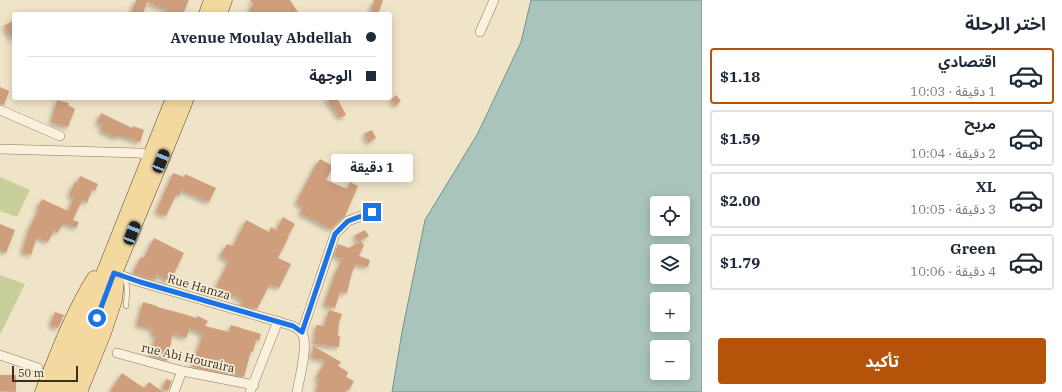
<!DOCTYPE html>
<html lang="ar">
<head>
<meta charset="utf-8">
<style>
  :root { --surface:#fff; --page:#f6f6f7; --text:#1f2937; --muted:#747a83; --line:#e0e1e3; --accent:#b45309 }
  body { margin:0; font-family:"IBM Plex Serif","Noto Sans Arabic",serif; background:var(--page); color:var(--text); direction:rtl; height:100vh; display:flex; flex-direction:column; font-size:15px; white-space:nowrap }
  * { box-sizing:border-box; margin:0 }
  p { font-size:13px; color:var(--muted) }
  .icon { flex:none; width:22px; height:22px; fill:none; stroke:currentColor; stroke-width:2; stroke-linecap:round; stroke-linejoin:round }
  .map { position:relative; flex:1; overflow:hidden; direction:ltr }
  .drawer { display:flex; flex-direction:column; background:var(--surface); width:360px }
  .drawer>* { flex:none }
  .banner { position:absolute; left:12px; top:12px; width:380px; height:88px; border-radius:4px; box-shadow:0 2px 10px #0003; direction:rtl; display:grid; align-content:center; height:88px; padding:0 16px; background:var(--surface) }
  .controls { position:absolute; left:650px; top:196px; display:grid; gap:8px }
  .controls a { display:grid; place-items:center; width:40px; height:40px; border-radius:4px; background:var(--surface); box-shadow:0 2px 10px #0003; font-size:20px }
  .scale { position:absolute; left:12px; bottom:10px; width:66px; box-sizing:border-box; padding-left:4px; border:2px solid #3d2e20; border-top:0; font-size:11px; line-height:14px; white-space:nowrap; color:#3d2e20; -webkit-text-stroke:3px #f7eed8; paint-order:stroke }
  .end { position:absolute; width:18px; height:18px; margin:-9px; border:5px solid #1a73e8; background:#fff; box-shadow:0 0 0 2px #fff }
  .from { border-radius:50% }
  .bubble { position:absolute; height:28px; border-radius:4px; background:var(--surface); box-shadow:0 2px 10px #0003; font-size:13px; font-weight:700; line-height:28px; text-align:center; direction:rtl }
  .car { position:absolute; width:12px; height:24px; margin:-12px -6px; border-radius:5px; box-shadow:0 0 3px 1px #0007; background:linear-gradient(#222 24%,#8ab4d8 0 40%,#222 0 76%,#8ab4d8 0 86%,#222 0) }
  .banner b { display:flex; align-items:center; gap:14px; height:38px; font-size:15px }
  .banner b+b { border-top:1px solid var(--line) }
  .banner i { width:10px; height:10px; background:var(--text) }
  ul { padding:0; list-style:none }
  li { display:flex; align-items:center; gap:12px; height:56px; margin:0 8px 6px; padding:0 8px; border:2px solid var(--line); border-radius:4px }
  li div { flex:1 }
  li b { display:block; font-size:15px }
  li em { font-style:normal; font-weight:700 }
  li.current { border-color:var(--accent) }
  li>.icon { width:36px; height:36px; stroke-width:1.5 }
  h2 { padding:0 16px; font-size:18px; line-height:48px }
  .primary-button { display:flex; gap:8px; margin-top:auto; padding:8px 16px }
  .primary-button a { flex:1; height:46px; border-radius:4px; background:var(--accent); color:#fff; font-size:16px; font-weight:700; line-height:46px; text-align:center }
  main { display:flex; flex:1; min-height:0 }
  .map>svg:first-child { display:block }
  .green { fill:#c9cf9b }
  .water { fill:#a9c4bc; stroke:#6f938a; fill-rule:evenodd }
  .building { fill:#cf9f7d; filter:url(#shadow) }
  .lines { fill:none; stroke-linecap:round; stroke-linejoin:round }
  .service-casing { stroke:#8d765c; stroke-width:5.5 }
  .minor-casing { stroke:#8d765c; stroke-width:10 }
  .primary-casing { stroke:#5b4430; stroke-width:15 }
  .service { stroke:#faf1dc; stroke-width:4.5 }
  .minor { stroke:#faf1dc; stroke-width:9 }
  .primary { stroke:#f3d9a0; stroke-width:14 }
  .route { stroke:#1a73e8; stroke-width:5 }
  .labels { text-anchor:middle; stroke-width:3.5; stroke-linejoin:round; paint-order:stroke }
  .street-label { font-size:12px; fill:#3d2e20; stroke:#f7eed8 }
</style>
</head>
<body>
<main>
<section class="drawer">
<h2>اختر الرحلة</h2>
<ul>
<li class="current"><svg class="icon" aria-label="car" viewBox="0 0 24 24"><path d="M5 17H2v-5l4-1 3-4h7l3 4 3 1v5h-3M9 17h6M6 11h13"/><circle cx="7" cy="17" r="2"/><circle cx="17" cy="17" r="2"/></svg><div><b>اقتصادي</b><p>1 دقيقة · 10:03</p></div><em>$1.18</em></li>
<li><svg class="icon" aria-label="car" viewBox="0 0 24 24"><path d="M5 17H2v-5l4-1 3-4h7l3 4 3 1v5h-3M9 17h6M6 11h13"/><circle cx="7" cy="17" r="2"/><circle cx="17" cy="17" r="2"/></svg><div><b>مريح</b><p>2 دقيقة · 10:04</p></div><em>$1.59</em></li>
<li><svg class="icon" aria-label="car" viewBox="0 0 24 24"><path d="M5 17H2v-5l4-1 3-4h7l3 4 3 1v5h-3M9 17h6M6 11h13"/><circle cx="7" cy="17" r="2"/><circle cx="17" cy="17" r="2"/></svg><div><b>XL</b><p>3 دقيقة · 10:05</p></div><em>$2.00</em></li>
<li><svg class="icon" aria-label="car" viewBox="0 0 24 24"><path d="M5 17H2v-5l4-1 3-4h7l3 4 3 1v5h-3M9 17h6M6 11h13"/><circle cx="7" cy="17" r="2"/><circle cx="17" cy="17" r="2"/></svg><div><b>Green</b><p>4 دقيقة · 10:06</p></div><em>$1.79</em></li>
</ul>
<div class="primary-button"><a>تأكيد</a></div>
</section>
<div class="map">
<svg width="702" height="392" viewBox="0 0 702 392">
  <defs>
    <filter id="shadow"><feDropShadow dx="-2.5" dy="2.5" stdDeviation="2" flood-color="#0004"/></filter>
  </defs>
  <rect width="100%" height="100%" fill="#f0e4c8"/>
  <!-- green -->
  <g class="green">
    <polygon points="0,177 30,190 17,217 0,211"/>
    <polygon points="0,275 25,284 0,335"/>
  </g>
  <!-- water -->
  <path class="water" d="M531,0H702V392H392L402,332L425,220L478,133L521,42ZM657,203H683V229H657ZM657,251H683V277H657ZM657,299H683V325H657ZM657,347H683V373H657Z"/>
  <!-- building -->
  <g class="building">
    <polygon points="136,0 189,0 183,14 166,14 168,10 147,2 143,14 131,14"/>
    <polygon points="250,0 290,0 298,12 292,14 252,14 249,9 254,5"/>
    <polygon points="374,0 383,0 378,14 371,11"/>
    <polygon points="14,20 14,42 4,26"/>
    <polygon points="0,87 9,91 4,105 0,104"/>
    <polygon points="396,95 401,101 396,106 391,100"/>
    <polygon points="326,98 337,98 346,115 340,118"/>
    <polygon points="57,100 69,103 68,105 75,109 68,127 51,122"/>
    <polygon points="101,113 132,128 133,126 144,130 140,142 119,135 117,138 100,130 103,125 97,123"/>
    <polygon points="372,130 376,138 368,143 364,134"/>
    <polygon points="320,159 333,166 326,180 347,189 350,182 358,186 345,216 331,229 300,213 303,207 296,203 316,164 317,164"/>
    <polygon points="173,173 184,177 185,174 216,188 209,202 182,190 179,196 176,195 166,216 156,212"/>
    <polygon points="80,176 98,184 95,191 92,190 87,203 82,200 73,220 79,222 76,228 64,223 57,233 54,230 48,242 37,237 31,255 22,252 29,229 39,209 37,208 42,199 68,211 74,197 69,195 75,182 77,183"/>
    <polygon points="283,217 295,224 288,236 289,236 278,258 291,264 279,288 270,284 257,309 240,305 243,300 216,287 229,261 220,256 227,244 233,246 246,220 269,232 271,227 276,230"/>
    <polygon points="0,224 15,230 6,253 0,250"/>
    <polygon points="365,230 369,236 358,242 354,236"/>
    <polygon points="154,238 184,253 170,282 157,275 155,280 133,273 141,257 144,258"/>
    <polygon points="361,241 364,245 359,256 370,260 368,267 356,264 352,272 347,293 340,292 335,308 324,305 336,271 337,271 342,259 334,256 338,244 349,248"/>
    <polygon points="143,302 157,306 157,307 184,314 196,318 198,316 208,321 205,326 229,332 231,325 261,334 259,341 256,340 253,352 251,351 244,377 192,367 203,334 190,328 186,338 173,333 167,361 151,356 156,335 152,335 153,329 137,325"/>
    <polygon points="329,310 342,314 339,323 338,336 340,336 339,347 314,344 316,325 324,326"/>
    <polygon points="55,312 64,315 58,328 50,325"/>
    <polygon points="313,346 341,362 338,366 348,372 346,377 354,381 349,390 348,389 345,392 316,392 319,380 316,378 326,360 312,358"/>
    <polygon points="122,373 144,388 149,382 163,392 110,392"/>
    <polygon points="0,375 16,375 16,392 0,391"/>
    <polygon points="166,379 172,381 168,391 162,389"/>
  </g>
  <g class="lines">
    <defs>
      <polyline id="service" points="126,306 127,292 126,277"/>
      <g id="minor">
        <polyline points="480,32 494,0"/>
        <polyline points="0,110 60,136"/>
        <polyline points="0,149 139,153 150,155"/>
        <path d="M114,273L140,282L293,326C295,328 299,329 301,332C310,342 299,379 297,392"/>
        <polyline points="302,332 335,234 348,221 372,212"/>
        <polyline points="117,353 182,371 254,385"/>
        <polyline points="0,355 38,368"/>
        <polyline points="174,392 182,371"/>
        <polyline points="250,392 278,321"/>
      </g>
      <g id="primary">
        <polyline points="206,14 211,0"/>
        <polyline points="220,14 225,0"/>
        <path d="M42,392C57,354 72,313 94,278"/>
        <polyline points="56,392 173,98"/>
        <path d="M68,392C105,293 148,196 187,98"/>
        <polyline points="80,392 104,333 115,300 117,281"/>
      </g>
    </defs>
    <!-- service casing -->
    <use href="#service" class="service-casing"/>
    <!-- minor casing -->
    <use href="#minor" class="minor-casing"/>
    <!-- primary casing -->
    <use href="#primary" class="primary-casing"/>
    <!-- service -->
    <use href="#service" class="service"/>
    <!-- minor -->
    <use href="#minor" class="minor"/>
    <!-- primary -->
    <use href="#primary" class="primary"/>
  </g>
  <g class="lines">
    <!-- route -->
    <polyline class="route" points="97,318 114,273 140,282 293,326 302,332 335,234 348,221 372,212"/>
  </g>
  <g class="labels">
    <!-- street labels -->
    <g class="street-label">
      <text transform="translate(199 287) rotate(16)" y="4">Rue Hamza</text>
      <text transform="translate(188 358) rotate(13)" y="4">rue Abi Houraira</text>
    </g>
  </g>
</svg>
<div class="controls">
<a><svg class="icon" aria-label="locate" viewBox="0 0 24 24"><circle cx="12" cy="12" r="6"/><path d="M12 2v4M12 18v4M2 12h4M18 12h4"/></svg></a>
<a><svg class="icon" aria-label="layers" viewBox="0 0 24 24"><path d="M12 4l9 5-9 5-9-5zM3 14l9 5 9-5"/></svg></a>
<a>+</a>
<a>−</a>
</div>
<div class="scale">50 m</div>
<i class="end from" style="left:97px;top:318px"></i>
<i class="end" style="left:372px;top:212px"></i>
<div class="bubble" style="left:331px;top:154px;width:82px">1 دقيقة</div>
<i class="car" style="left:161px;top:161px;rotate:22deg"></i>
<i class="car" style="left:132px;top:233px;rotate:21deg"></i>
<div class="banner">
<b><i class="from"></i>Avenue Moulay Abdellah</b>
<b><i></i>الوجهة</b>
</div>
</div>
</main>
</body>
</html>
